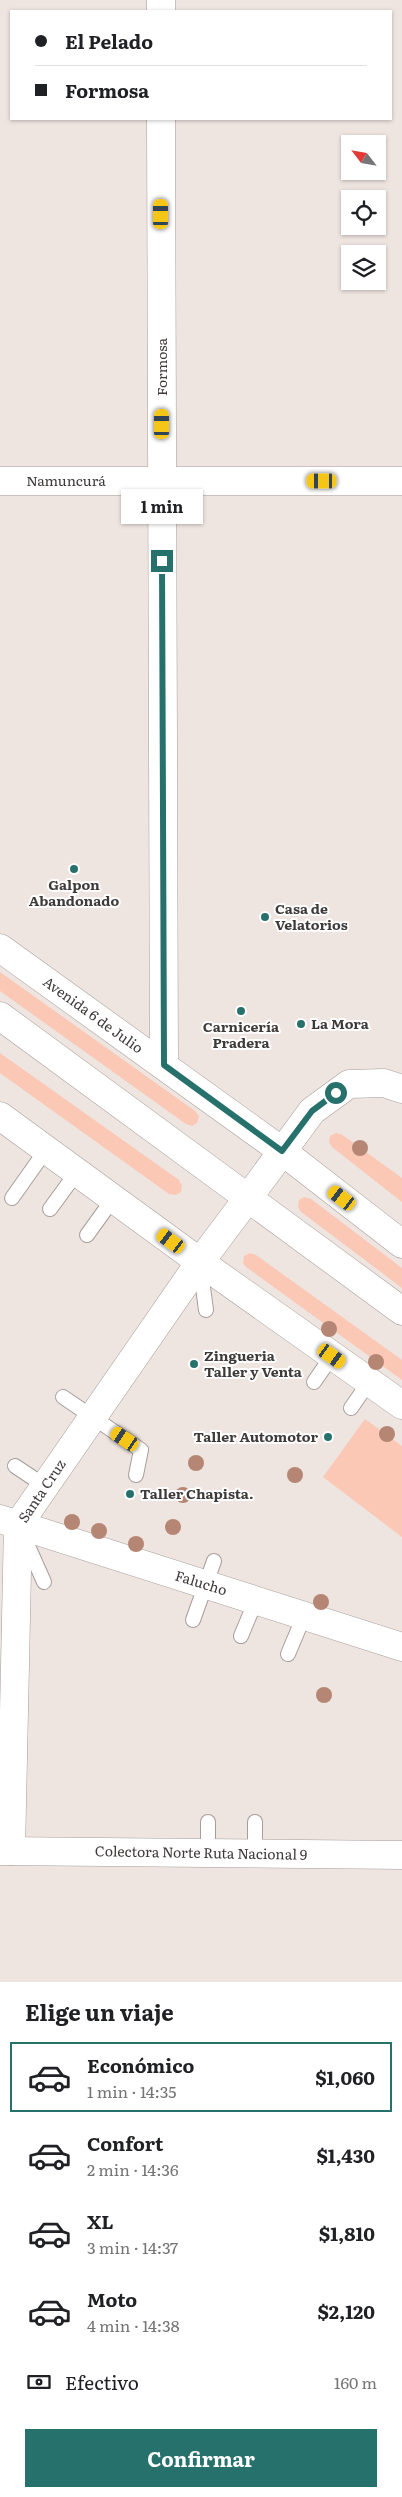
<!DOCTYPE html>
<html lang="es">
<head>
<meta charset="utf-8">
<style>
  :root { --surface:#fff; --page:#f6f6f6; --text:#202124; --muted:#757577; --line:#e0e0e0; --accent:#27716d }
  body { margin:0; font-family:Literata,serif; background:var(--page); color:var(--text); height:100vh; display:flex; flex-direction:column; font-size:19px; white-space:nowrap }
  * { box-sizing:border-box; margin:0 }
  p { font-size:16px; color:var(--muted) }
  .icon { flex:none; width:28px; height:28px; fill:none; stroke:currentColor; stroke-width:2; stroke-linecap:round; stroke-linejoin:round }
  .map { position:relative; height:1982px; overflow:hidden }
  .sheet { display:flex; flex-direction:column; background:var(--surface); flex:1 }
  .sheet>* { flex:none }
  .top-card { position:absolute; left:10px; top:10px; width:382px; height:110px; border-radius:0px; box-shadow:0 1px 4px #0004; display:grid; align-content:center; height:110px; padding:0 25px; background:var(--surface) }
  .needle { width:32px; rotate:301deg }
  .tools { position:absolute; left:341px; top:135px; display:grid; gap:10px }
  .tools a { display:grid; place-items:center; width:45px; height:45px; border-radius:0px; background:var(--surface); box-shadow:0 1px 4px #0004; font-size:25px }
  .end { position:absolute; width:22px; height:22px; margin:-11px; border:6px solid #27716d; background:#fff; box-shadow:0 0 0 2px #fff }
  .from { border-radius:50% }
  .bubble { position:absolute; height:35px; border-radius:0px; background:var(--surface); box-shadow:0 1px 4px #0004; font-size:16px; font-weight:700; line-height:35px; text-align:center }
  .car { position:absolute; width:15px; height:30px; margin:-15px -8px; border-radius:6px; box-shadow:0 0 4px 1px #0007; background:linear-gradient(#f5c518 24%,#345 0 40%,#f5c518 0 76%,#345 0 86%,#f5c518 0) }
  .top-card b { display:flex; align-items:center; gap:18px; height:48px; font-size:19px }
  .top-card b+b { border-top:1px solid var(--line) }
  .top-card i { width:12px; height:12px; background:var(--text) }
  ul { padding:0; list-style:none }
  li { display:flex; align-items:center; gap:15px; height:70px; margin:0 10px 8px; padding:0 15px; border:2px solid transparent; border-radius:0px }
  li div { flex:1 }
  li b { display:block; font-size:19px }
  li em { font-style:normal; font-weight:700 }
  li.selected { border-color:var(--accent) }
  li>.icon { width:45px; height:45px; stroke-width:1.5 }
  h2 { padding:0 25px; font-size:22px; line-height:60px }
  .pay { display:flex; align-items:center; gap:12px; height:55px; padding:0 25px; font-size:19px }
  .pay p { margin-inline-start:auto }
  .primary-button { display:flex; gap:10px; margin-top:auto; padding:10px 25px }
  .primary-button a { flex:1; height:58px; border-radius:0px; background:var(--accent); color:#fff; font-size:20px; font-weight:700; line-height:58px; text-align:center }
  .map>svg:first-child { display:block }
  .green { fill:#fbc8b6 }
  .lines { fill:none; stroke-linecap:round; stroke-linejoin:round }
  .service-casing { stroke:#a79e9b; stroke-width:16 }
  .minor-casing { stroke:#a79e9b; stroke-width:29 }
  .tertiary-casing { stroke:#a79e9b; stroke-width:29 }
  .secondary-casing { stroke:#a79e9b; stroke-width:29 }
  .service { stroke:#fff; stroke-width:14 }
  .minor { stroke:#fff; stroke-width:28 }
  .tertiary { stroke:#fff; stroke-width:28 }
  .secondary { stroke:#fff; stroke-width:28 }
  .tree { fill:#b68674 }
  .route { stroke:#27716d; stroke-width:6 }
  .poi-dot { fill:#27716d; stroke:#fff; stroke-width:2 }
  .labels { text-anchor:middle; stroke-width:4; stroke-linejoin:round; paint-order:stroke }
  .street-label { font-size:14px; fill:#3e3a39; stroke:#fff }
  .poi-label { font-size:14px; font-weight:bold; fill:#3e3a39; stroke:#fff; text-anchor:start }
</style>
</head>
<body>
<div class="map">
<svg width="402" height="1982" viewBox="0 0 402 1982">
  <rect width="100%" height="100%" fill="#eee4e0"/>
  <!-- green -->
  <g class="green">
    <polygon points="0,972 195,1111 199,1116 197,1123 192,1126 186,1124 0,991"/>
    <polygon points="0,1053 179,1180 182,1186 181,1192 176,1195 169,1194 0,1073"/>
    <polygon points="336,1133 341,1134 402,1178 402,1202 332,1147 329,1142 330,1136"/>
    <polygon points="304,1197 311,1199 402,1268 402,1288 300,1211 298,1206 299,1200"/>
    <polygon points="250,1253 256,1255 402,1360 402,1380 246,1267 243,1263 244,1256"/>
    <polygon points="365,1419 402,1446 402,1537 323,1477"/>
  </g>
  <g class="lines">
    <defs>
      <g id="service">
        <polyline points="12,1198 46,1150"/>
        <polyline points="50,1209 77,1172"/>
        <polyline points="87,1235 113,1199"/>
        <polyline points="200,1265 206,1310"/>
        <polyline points="314,1382 332,1356"/>
        <polyline points="63,1397 141,1450 136,1475"/>
        <polyline points="351,1408 369,1382"/>
        <polyline points="15,1466 45,1486"/>
        <polyline points="24,1537 44,1582"/>
        <polyline points="193,1620 214,1561"/>
        <polyline points="241,1636 256,1600"/>
        <polyline points="288,1654 304,1616"/>
        <polyline points="208,1822 208,1853"/>
        <polyline points="255,1854 255,1822"/>
      </g>
      <g id="minor">
        <polyline points="161,0 161,11"/>
        <polyline points="161,119 164,1065"/>
        <polyline points="0,481 402,481"/>
        <polyline points="0,1116 200,1262 402,1405"/>
        <polyline points="0,1519 402,1647"/>
        <polyline points="11,1851 18,1525 200,1262 248,1198"/>
      </g>
      <g id="tertiary">
        <polyline points="248,1198 312,1111 349,1084 384,1083 402,1089"/>
        <polyline points="0,1851 402,1855"/>
      </g>
      <g id="secondary">
        <polyline points="0,948 282,1151 402,1244"/>
        <polyline points="0,1016 402,1311"/>
      </g>
    </defs>
    <!-- service casing -->
    <use href="#service" class="service-casing"/>
    <!-- minor casing -->
    <use href="#minor" class="minor-casing"/>
    <!-- tertiary casing -->
    <use href="#tertiary" class="tertiary-casing"/>
    <!-- secondary casing -->
    <use href="#secondary" class="secondary-casing"/>
    <!-- service -->
    <use href="#service" class="service"/>
    <!-- minor -->
    <use href="#minor" class="minor"/>
    <!-- tertiary -->
    <use href="#tertiary" class="tertiary"/>
    <!-- secondary -->
    <use href="#secondary" class="secondary"/>
  </g>
  <!-- trees -->
  <g class="tree">
    <circle cx="360" cy="1148" r="8"/>
    <circle cx="329" cy="1329" r="8"/>
    <circle cx="376" cy="1362" r="8"/>
    <circle cx="387" cy="1434" r="8"/>
    <circle cx="196" cy="1463" r="8"/>
    <circle cx="295" cy="1475" r="8"/>
    <circle cx="183" cy="1495" r="8"/>
    <circle cx="72" cy="1522" r="8"/>
    <circle cx="173" cy="1527" r="8"/>
    <circle cx="99" cy="1531" r="8"/>
    <circle cx="136" cy="1544" r="8"/>
    <circle cx="321" cy="1602" r="8"/>
    <circle cx="324" cy="1695" r="8"/>
  </g>
  <g class="lines">
    <!-- route -->
    <polyline class="route" points="162,561 164,1065 282,1151 312,1111 336,1093"/>
  </g>
  <!-- markers -->
  <g class="poi-dot">
    <circle cx="74" cy="869" r="5"/>
    <circle cx="265" cy="917" r="5"/>
    <circle cx="241" cy="1011" r="5"/>
    <circle cx="301" cy="1024" r="5"/>
    <circle cx="194" cy="1364" r="5"/>
    <circle cx="328" cy="1437" r="5"/>
    <circle cx="130" cy="1494" r="5"/>
  </g>
  <g class="labels">
    <!-- street labels -->
    <g class="street-label">
      <text transform="translate(162 367) rotate(-90)" y="5">Formosa</text>
      <text x="66" y="486">Namuncurá</text>
      <text transform="translate(93 1015) rotate(36)" y="5">Avenida 6 de Julio</text>
      <text transform="translate(42 1491) rotate(-56)" y="5">Santa Cruz</text>
      <text transform="translate(201 1583) rotate(17)" y="5">Falucho</text>
      <text transform="translate(201 1853) rotate(1)" y="5">Colectora Norte Ruta Nacional 9</text>
    </g>
    <!-- poi labels -->
    <g class="poi-label">
      <text x="74" y="890" text-anchor="middle">Galpon<tspan x="74" dy="16">Abandonado</tspan></text>
      <text x="275" y="914">Casa de<tspan x="275" dy="16">Velatorios</tspan></text>
      <text x="311" y="1029">La Mora</text>
      <text x="241" y="1032" text-anchor="middle">Carnicería<tspan x="241" dy="16">Pradera</tspan></text>
      <text x="204" y="1361">Zingueria<tspan x="204" dy="16">Taller y Venta</tspan></text>
      <text x="318" y="1442" text-anchor="end">Taller Automotor</text>
      <text x="140" y="1499">Taller Chapista.</text>
    </g>
  </g>
</svg>
<div class="tools">
<a><svg class="needle" viewBox="-14 -14 28 28"><path d="M0-13l5 13h-10z" fill="#e53935"/><path d="M0 13l5-13h-10z" fill="#757577"/></svg></a>
<a><svg class="icon" aria-label="locate" viewBox="0 0 24 24"><circle cx="12" cy="12" r="6"/><path d="M12 2v4M12 18v4M2 12h4M18 12h4"/></svg></a>
<a><svg class="icon" aria-label="layers" viewBox="0 0 24 24"><path d="M12 4l9 5-9 5-9-5zM3 14l9 5 9-5"/></svg></a>
</div>
<i class="end from" style="left:336px;top:1093px"></i>
<i class="end" style="left:162px;top:561px"></i>
<div class="bubble" style="left:121px;top:489px;width:82px">1 min</div>
<i class="car" style="left:161px;top:214px;rotate:0deg"></i>
<i class="car" style="left:162px;top:424px;rotate:0deg"></i>
<i class="car" style="left:322px;top:481px;rotate:270deg"></i>
<i class="car" style="left:342px;top:1198px;rotate:307deg"></i>
<i class="car" style="left:171px;top:1241px;rotate:306deg"></i>
<i class="car" style="left:332px;top:1356px;rotate:125deg"></i>
<i class="car" style="left:125px;top:1439px;rotate:304deg"></i>
<div class="top-card">
<b><i class="from"></i>El Pelado</b>
<b><i></i>Formosa</b>
</div>
</div>
<section class="sheet">
<h2>Elige un viaje</h2>
<ul>
<li class="selected"><svg class="icon" aria-label="car" viewBox="0 0 24 24"><path d="M5 17H2v-5l4-1 3-4h7l3 4 3 1v5h-3M9 17h6M6 11h13"/><circle cx="7" cy="17" r="2"/><circle cx="17" cy="17" r="2"/></svg><div><b>Económico</b><p>1 min · 14:35</p></div><em>$1,060</em></li>
<li><svg class="icon" aria-label="car" viewBox="0 0 24 24"><path d="M5 17H2v-5l4-1 3-4h7l3 4 3 1v5h-3M9 17h6M6 11h13"/><circle cx="7" cy="17" r="2"/><circle cx="17" cy="17" r="2"/></svg><div><b>Confort</b><p>2 min · 14:36</p></div><em>$1,430</em></li>
<li><svg class="icon" aria-label="car" viewBox="0 0 24 24"><path d="M5 17H2v-5l4-1 3-4h7l3 4 3 1v5h-3M9 17h6M6 11h13"/><circle cx="7" cy="17" r="2"/><circle cx="17" cy="17" r="2"/></svg><div><b>XL</b><p>3 min · 14:37</p></div><em>$1,810</em></li>
<li><svg class="icon" aria-label="car" viewBox="0 0 24 24"><path d="M5 17H2v-5l4-1 3-4h7l3 4 3 1v5h-3M9 17h6M6 11h13"/><circle cx="7" cy="17" r="2"/><circle cx="17" cy="17" r="2"/></svg><div><b>Moto</b><p>4 min · 14:38</p></div><em>$2,120</em></li>
</ul>
<div class="pay"><svg class="icon" aria-label="cash" viewBox="0 0 24 24"><path d="M3 7h18v10H3z"/><circle cx="12" cy="12" r="2"/></svg>Efectivo<p>160 m</p></div>
<div class="primary-button"><a>Confirmar</a></div>
</section>
</body>
</html>
